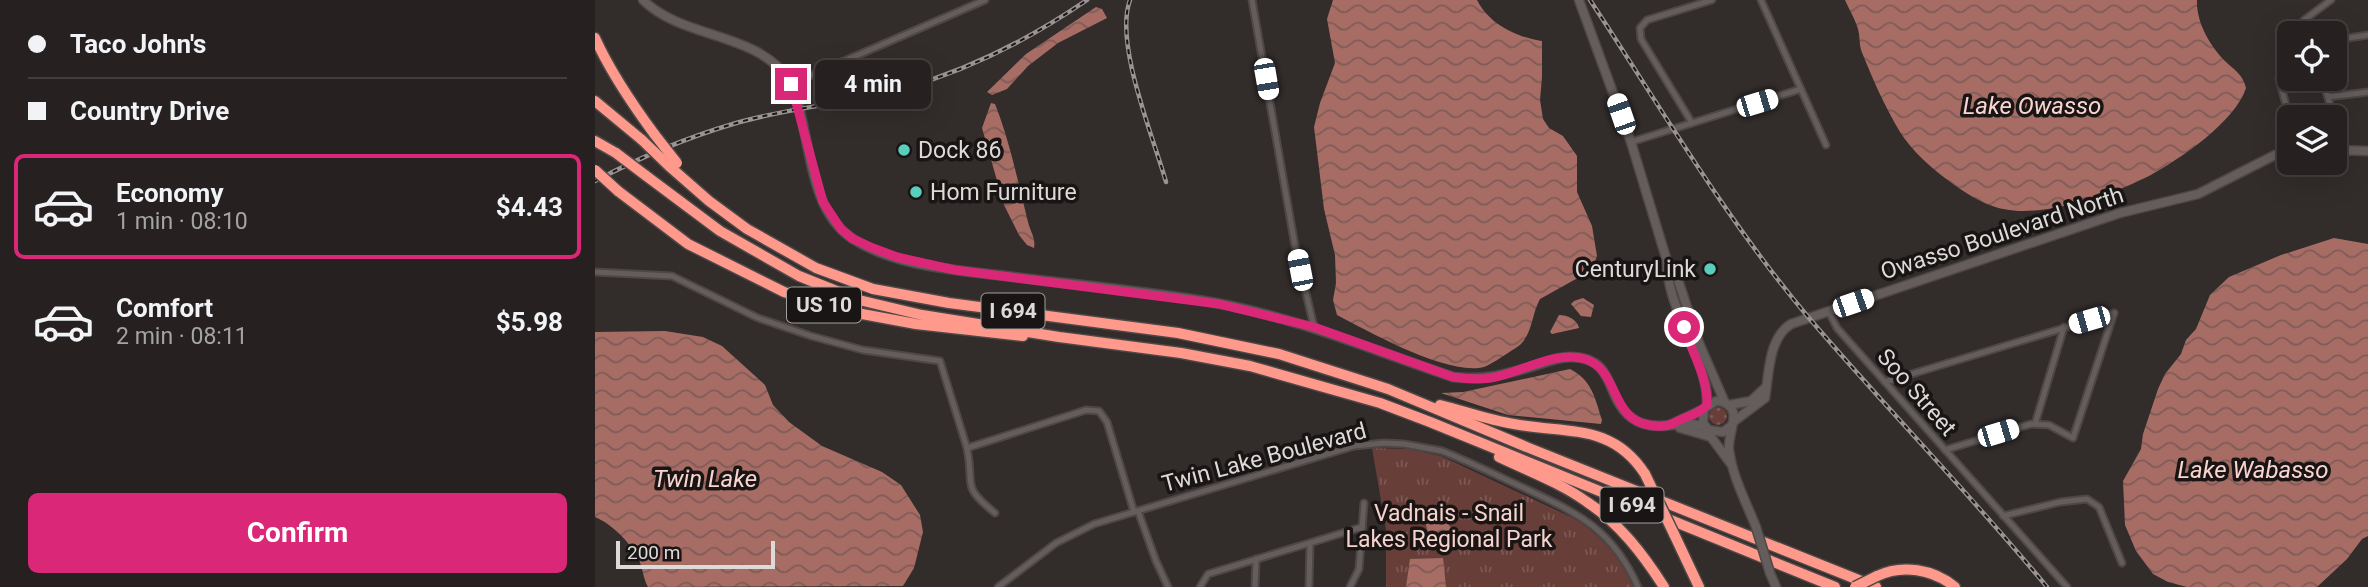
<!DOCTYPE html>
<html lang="en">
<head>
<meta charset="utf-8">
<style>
  :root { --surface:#262120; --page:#2e2929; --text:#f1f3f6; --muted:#a4a3a5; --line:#423e3e; --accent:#db2777 }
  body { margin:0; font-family:Roboto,sans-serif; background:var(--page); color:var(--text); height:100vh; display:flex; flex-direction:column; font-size:26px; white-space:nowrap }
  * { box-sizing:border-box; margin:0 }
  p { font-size:23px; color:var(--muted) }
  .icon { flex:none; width:38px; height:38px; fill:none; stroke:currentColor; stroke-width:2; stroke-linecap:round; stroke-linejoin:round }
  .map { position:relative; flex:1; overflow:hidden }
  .sheet { display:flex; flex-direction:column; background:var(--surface); width:595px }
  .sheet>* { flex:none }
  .banner { display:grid; align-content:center; height:154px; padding:0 28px; background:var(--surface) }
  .controls { position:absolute; left:1682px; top:21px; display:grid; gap:14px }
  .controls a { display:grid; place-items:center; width:70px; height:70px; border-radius:10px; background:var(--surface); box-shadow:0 7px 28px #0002,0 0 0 2px var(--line); font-size:35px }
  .scale { position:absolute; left:21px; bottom:18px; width:159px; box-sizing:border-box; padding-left:7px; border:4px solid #dfdada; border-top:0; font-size:19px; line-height:24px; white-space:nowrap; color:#dfdada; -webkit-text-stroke:5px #181514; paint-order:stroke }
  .end { position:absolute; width:32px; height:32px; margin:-16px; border:9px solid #db2777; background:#fff; box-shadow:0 0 0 4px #fff }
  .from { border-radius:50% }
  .bubble { position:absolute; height:49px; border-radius:10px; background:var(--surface); box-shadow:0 7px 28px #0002,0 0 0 2px var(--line); font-size:23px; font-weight:700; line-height:49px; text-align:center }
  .car { position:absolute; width:21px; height:42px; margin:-21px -10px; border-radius:9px; box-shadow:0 0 5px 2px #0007; background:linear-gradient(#fff 24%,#345 0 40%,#fff 0 76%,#345 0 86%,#fff 0) }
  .banner b { display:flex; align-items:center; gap:24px; height:66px; font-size:26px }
  .banner b+b { border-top:2px solid var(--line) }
  .banner i { width:18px; height:18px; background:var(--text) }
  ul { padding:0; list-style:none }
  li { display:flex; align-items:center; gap:21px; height:105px; margin:0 14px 10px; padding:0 14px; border:4px solid transparent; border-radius:10px }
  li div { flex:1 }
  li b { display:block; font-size:26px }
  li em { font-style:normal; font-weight:700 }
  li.on { border-color:var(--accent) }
  li>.icon { width:63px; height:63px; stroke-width:1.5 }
  .action { display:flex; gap:14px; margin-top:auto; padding:14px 28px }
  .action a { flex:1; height:80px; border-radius:10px; background:var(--accent); color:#fff; font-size:28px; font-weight:700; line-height:80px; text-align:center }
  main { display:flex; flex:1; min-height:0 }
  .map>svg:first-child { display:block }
  .grass { fill:url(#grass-dots) }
  .park { fill:url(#park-tufts) }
  .water { fill:url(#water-waves) }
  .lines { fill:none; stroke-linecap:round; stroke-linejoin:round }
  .street-casing { stroke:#4d4747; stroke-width:9 }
  .secondary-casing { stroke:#4d4747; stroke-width:11 }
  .highway-casing { stroke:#4d4747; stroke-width:13 }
  .street { stroke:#655d5c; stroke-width:5 }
  .secondary { stroke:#655d5c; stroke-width:8 }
  .highway { stroke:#fe998b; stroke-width:10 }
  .rail-casing { stroke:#999493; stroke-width:4.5 }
  .rail { stroke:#181514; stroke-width:2; stroke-dasharray:5; stroke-linecap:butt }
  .secondary-bridge-casing { stroke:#4d4747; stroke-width:11; stroke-linecap:butt }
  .highway-bridge-casing { stroke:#4d4747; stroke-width:13; stroke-linecap:butt }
  .secondary-bridge { stroke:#655d5c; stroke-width:8 }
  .highway-bridge { stroke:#fe998b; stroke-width:10 }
  .route { stroke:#db2777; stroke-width:9 }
  .poi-dot { fill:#5acebc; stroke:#181514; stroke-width:2.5 }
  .labels { text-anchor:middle; stroke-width:7; stroke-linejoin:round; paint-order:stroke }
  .shield { fill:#181514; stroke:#a39f9f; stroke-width:2 }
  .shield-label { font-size:21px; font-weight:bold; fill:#dfdada }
  .poi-label { font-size:23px; fill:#dfdada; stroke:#181514; text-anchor:start }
  .street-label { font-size:23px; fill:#dfdada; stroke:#181514 }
  .park-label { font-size:23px; fill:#f6d2cc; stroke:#181514 }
  .water-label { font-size:24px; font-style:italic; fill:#fad5d0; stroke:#181514 }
</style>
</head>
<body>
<main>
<section class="sheet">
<div class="banner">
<b><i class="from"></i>Taco John's</b>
<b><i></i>Country Drive</b>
</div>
<ul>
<li class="on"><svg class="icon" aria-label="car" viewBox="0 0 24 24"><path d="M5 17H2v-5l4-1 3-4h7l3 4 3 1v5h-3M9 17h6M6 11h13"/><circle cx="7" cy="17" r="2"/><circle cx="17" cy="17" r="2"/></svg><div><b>Economy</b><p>1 min · 08:10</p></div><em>$4.43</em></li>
<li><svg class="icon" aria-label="car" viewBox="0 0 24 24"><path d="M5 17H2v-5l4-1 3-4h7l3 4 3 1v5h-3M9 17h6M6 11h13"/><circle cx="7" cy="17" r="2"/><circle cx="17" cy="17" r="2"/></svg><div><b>Comfort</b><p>2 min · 08:11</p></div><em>$5.98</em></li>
</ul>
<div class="action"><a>Confirm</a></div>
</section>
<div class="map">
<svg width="1773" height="587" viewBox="0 0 1773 587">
  <defs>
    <pattern id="grass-dots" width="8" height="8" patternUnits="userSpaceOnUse" patternTransform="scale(1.75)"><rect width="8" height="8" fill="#683e39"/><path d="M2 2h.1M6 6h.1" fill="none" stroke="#7d5955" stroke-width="1.8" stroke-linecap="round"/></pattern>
    <pattern id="park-tufts" width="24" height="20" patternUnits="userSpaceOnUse" patternTransform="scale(1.75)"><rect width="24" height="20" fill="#683e39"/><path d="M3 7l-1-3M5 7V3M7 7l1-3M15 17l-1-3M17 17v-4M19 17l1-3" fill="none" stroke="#7d5955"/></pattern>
    <pattern id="water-waves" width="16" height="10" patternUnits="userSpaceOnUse" patternTransform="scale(1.75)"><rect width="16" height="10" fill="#a76d65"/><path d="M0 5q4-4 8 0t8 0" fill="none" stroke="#7f5b57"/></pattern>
  </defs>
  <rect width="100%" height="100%" fill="#322c2b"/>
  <!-- grass -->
  <circle class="grass" cx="1123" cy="416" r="9"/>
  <!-- park -->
  <path class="park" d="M777,448L813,449L846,456L978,518C1006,535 1026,557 1038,587H791V529Z"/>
  <!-- water -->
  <g class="water">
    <path d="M738,0H882C894,24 921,37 947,41V77L945,100L948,119L954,128L968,136L982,156V192L997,226L1002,256L997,270L945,299C937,313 938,331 926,344C923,347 917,350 913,353C906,357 897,364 889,367C852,376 775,332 742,315L738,300L741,283L740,255L729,209L719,127L725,103L740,63L732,19Z"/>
    <path d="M1250,0H1602C1601,22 1615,46 1630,61C1639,70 1648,74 1651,88C1640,122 1585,159 1554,176C1527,189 1503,199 1474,205C1421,216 1398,214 1354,181C1336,168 1317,151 1305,132C1290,107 1277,78 1266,50C1264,43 1265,36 1263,29C1260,19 1254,9 1250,0Z"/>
    <polygon points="501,7 507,9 512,18 463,43 433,66 412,89 397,95 392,92 431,54"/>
    <path d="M396,103L400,104C415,142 423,182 433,222C435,231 441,238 439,248L432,245L424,235L409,205L387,128Z"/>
    <polygon points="1739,238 1773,244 1773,536 1767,539 1752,559 1722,587 1592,587 1573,582 1558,574 1541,551 1530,525 1528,481 1546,449 1548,434 1563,389 1570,374 1586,354 1591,340 1601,329 1615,295 1634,277 1686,255"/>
    <polygon points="988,298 999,305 996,317 986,316 976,304 979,301"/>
    <path d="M964,315C972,315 982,319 984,328L957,334L955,332Z"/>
    <path d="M70,331L108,337L127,346L170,385L178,405L194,422L227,446L287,472L306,485L325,515L328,532L319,568L308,586L53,587C48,578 48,569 44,560C36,543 17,524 0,517V332Z"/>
    <path d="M975,369C997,380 1000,398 1007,420L1006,424L913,415L846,393L868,392Z"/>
    <polygon points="830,506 842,509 865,540 856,536 834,536 830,521"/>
    <polygon points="848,558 851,587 811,587 815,559"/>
  </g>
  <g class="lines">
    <defs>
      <g id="street">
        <polyline points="657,0 700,246 719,327"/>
        <polyline points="1166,0 1231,145"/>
        <polyline points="1713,33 1709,20 1736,0"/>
        <polyline points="1740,40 1773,35"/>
        <polyline points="1684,78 1694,117"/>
        <polyline points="1727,79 1739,117"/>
        <polyline points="196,84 390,0"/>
        <polyline points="1733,97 1773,92"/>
        <polyline points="1740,118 1749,150"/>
        <polyline points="1097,123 1046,39 1045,28 1052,20 1117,0"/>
        <polyline points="1036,142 1206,89"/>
        <polyline points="0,272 77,276 163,318 216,336 268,350 345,361 372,448 491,410 504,411 512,422 539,512"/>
        <polyline points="1234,312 1242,328 1472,587"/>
        <polyline points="1290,382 1519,313"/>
        <polyline points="1440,424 1469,327"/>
        <path d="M372,448C380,486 365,485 400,513"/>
        <polyline points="1350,450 1436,424 1454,425 1478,438 1519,313"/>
        <polyline points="543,511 561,561 573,587"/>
        <polyline points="1408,516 1465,502 1492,499 1504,507 1527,563"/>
        <path d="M403,587L461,543L499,524L759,446L789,443L809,444L847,451C875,462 901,475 927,487C982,513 1017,528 1043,587"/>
        <polyline points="605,587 613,574 767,527"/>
        <polyline points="660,587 661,559"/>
        <polyline points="714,587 715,543"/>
        <polyline points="755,587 764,569 769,503"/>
      </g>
      <g id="secondary">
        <path d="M48,0C89,40 161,31 194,80C202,92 204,107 207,120C216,160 220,215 258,239C302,267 361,270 411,276C481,285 552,291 621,303C703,318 779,351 858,377C889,381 913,374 942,365C954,361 966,356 978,357C1020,359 1010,394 1033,415C1058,437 1085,417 1110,427"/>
        <path d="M984,0L1036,142L1072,261C1071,310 1114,359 1112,405"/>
        <polyline points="1740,150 1773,151"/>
        <polyline points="1072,261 1080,271 1104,343 1130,403"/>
        <polyline points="1134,405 1156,401 1171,387"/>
        <path d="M1138,422L1170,398C1174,375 1173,338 1196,324L1525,213L1603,194L1680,155L1694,152"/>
        <polyline points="1077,424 1109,409"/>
        <path d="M1136,426L1128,432L1114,430L1108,423L1109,409L1121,401C1129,401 1135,404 1138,412C1141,420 1133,437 1134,449C1137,476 1151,502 1161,527"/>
        <polyline points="1085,428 1116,437"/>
        <polyline points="1114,430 1116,437 1136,464"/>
        <polyline points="1175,573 1181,587"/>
      </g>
      <g id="highway">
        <path d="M0,38C16,73 37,104 60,135"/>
        <polyline points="0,101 47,140"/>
        <polyline points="0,141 21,153"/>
        <polyline points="74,166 114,201 152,229 221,268 278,289 354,303 583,333 684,354 793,389 934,448 1281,587"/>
        <polyline points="50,175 125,231 204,276 264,300 327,315 464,337 586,353 655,366 785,403 835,422 1240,587"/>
        <polyline points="23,191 93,244 189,292 251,311 321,324 428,336"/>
        <path d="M845,405C869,411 894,420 919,424C972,434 1017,423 1050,474"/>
        <path d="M904,457C933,471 966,483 992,502C1025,524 1048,554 1069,587"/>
        <polyline points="1079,534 1104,587"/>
        <path d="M1282,576C1307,564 1338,569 1360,587"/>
      </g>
    </defs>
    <!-- street casing -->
    <use href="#street" class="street-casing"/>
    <!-- secondary casing -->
    <use href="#secondary" class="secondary-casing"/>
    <!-- highway casing -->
    <use href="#highway" class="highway-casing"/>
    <!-- street -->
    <use href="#street" class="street"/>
    <!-- secondary -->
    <use href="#secondary" class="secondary"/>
    <!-- highway -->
    <use href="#highway" class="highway"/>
    <defs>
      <g id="rail">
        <path d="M535,0C519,43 558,136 571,182"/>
        <path d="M995,0C1065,106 1131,220 1214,318C1292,409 1376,495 1452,587"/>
        <path d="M0,181C44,158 90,138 138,124C194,107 254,104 310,88C376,69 435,39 492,0"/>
      </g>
    </defs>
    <!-- rail casing -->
    <use href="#rail" class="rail-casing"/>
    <!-- rail -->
    <use href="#rail" class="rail"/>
    <defs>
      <polyline id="secondary-bridge" points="1161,527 1175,573"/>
      <g id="highway-bridge">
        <polyline points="60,135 82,163"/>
        <polyline points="47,140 74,166"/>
        <polyline points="21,153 50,175"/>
        <polyline points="0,170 23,191"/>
        <polyline points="1050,474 1079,534"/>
        <polyline points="1260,587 1282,576"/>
      </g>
    </defs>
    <!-- secondary-bridge casing -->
    <use href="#secondary-bridge" class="secondary-bridge-casing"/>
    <!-- highway-bridge casing -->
    <use href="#highway-bridge" class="highway-bridge-casing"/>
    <!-- secondary-bridge -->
    <use href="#secondary-bridge" class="secondary-bridge"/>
    <!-- highway-bridge -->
    <use href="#highway-bridge" class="highway-bridge"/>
  </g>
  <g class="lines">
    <!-- route -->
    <path class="route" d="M196,84L228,202L246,229L258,239L278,248L302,257L360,270L624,304L719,327L858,377C871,379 883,380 896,378C925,373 960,350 990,359C1024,369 1015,419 1054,425C1063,427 1071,427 1079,423C1091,416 1103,415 1112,405C1113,376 1097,354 1089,327"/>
  </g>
  <!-- markers -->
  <g class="poi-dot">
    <circle cx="309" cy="150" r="7"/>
    <circle cx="321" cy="192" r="7"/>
    <circle cx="1115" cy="269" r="7"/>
  </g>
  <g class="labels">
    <!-- shield labels -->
    <g class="shield">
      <rect x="192" y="287.5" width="74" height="35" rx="5"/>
      <rect x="386.5" y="293.5" width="63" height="35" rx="5"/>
      <rect x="1005.5" y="487.5" width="63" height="35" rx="5"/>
    </g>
    <g class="shield-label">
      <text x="229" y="312">US 10</text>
      <text x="418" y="318">I 694</text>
      <text x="1037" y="512">I 694</text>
    </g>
    <!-- poi labels -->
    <g class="poi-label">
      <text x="323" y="158">Dock 86</text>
      <text x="335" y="200">Hom Furniture</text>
      <text x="1101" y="277" text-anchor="end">CenturyLink</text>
    </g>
    <!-- street labels -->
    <g class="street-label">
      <text transform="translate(1407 233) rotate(-18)" y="8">Owasso Boulevard North</text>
      <text transform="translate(1322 392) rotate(49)" y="8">Soo Street</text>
      <text transform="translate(669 457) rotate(-15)" y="8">Twin Lake Boulevard</text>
    </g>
    <!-- park labels -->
    <g class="park-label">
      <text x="854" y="521">Vadnais - Snail<tspan x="854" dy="26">Lakes Regional Park</tspan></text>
    </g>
    <!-- water labels -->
    <g class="water-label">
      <text x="1437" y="114">Lake Owasso</text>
      <text x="1658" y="478">Lake Wabasso</text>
      <text x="110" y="487">Twin Lake</text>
    </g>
  </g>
</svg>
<div class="controls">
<a><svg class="icon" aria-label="locate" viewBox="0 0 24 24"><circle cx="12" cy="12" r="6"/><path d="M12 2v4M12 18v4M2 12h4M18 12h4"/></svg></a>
<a><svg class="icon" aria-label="layers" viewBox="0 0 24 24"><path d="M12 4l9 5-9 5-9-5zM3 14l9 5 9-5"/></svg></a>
</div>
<div class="scale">200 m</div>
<i class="end from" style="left:1089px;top:327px"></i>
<i class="end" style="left:196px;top:84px"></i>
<div class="bubble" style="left:220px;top:60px;width:116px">4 min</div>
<i class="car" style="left:671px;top:79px;rotate:170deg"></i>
<i class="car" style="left:1162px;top:103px;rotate:73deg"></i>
<i class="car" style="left:1026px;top:114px;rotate:341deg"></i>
<i class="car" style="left:705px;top:270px;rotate:349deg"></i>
<i class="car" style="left:1258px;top:303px;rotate:71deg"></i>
<i class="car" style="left:1494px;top:320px;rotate:254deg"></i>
<i class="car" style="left:1403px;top:433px;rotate:73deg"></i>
</div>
</main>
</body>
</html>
